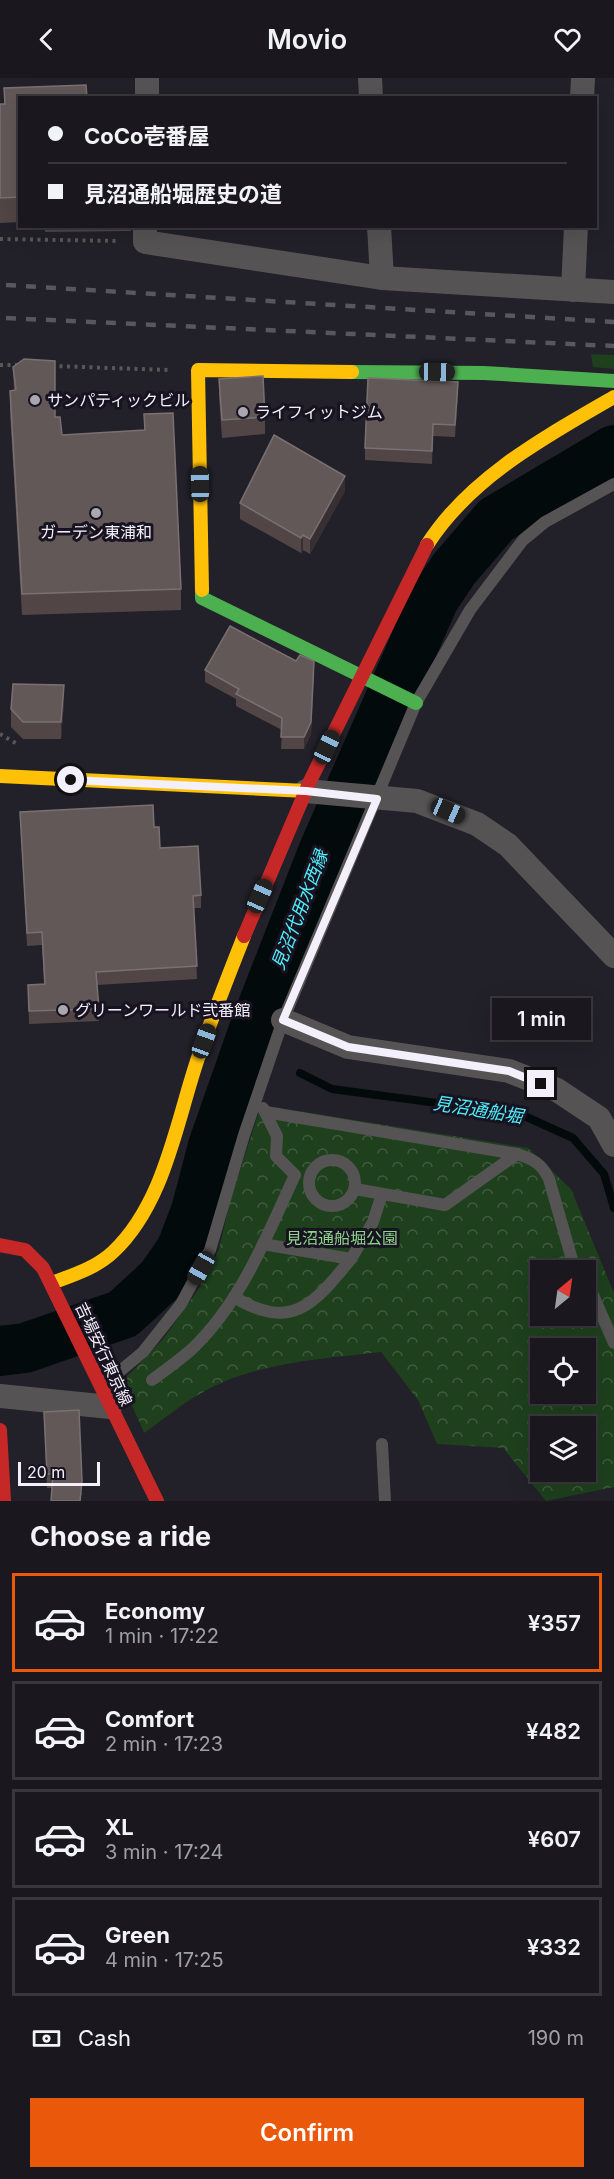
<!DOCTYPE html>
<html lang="en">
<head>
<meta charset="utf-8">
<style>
  :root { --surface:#1a181e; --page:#27252b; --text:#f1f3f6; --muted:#9fa0a4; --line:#38373c; --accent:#ea580c }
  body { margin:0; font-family:Inter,"Noto Sans JP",sans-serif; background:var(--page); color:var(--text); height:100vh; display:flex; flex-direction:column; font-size:22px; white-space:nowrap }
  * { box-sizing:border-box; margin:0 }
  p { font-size:20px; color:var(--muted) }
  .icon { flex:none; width:33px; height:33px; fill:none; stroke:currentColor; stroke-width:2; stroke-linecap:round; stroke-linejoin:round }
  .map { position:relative; height:1423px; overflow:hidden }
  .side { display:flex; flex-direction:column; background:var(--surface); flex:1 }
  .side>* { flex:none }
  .hud { position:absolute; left:18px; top:18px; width:579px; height:132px; border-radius:0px; box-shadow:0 6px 24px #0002,0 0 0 2px var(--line); display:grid; align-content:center; height:132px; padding:0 30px; background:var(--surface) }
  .needle { width:39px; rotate:29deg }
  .buttons { position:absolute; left:530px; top:1182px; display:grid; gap:12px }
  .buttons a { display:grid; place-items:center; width:66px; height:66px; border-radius:0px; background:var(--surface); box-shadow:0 6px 24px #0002,0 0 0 2px var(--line); font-size:30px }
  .scale { position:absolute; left:18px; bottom:15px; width:82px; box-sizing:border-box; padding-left:6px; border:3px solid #f4f0fb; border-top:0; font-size:16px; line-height:21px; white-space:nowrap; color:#f4f0fb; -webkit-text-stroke:4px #181321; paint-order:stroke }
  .end { position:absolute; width:27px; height:27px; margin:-14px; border:8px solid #f4f0fb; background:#111; box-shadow:0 0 0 3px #111 }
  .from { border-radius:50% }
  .bubble { position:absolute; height:42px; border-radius:0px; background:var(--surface); box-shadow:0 6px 24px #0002,0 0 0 2px var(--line); font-size:20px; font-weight:600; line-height:42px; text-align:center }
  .car { position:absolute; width:18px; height:36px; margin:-18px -9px; border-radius:8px; box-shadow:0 0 4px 2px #0007; background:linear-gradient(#222 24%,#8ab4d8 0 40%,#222 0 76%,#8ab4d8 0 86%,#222 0) }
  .hud b { display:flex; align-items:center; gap:21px; height:57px; font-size:22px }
  .hud b+b { border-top:2px solid var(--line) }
  .hud i { width:15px; height:15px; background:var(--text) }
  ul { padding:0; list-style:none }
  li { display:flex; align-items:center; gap:18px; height:99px; margin:0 12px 9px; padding:0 18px; border:3px solid var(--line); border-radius:0px }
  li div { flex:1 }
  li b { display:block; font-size:22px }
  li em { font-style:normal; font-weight:600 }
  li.current { border-color:var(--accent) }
  li>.icon { width:54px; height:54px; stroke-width:1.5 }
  h2 { padding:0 30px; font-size:27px; line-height:72px }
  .pay { display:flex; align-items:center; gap:15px; height:66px; padding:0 30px; font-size:22px }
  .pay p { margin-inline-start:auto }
  .button { display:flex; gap:12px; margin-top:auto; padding:12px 30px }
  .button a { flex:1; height:69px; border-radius:0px; background:var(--accent); color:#fff; font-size:24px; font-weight:600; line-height:69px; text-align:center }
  header { display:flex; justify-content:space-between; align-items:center; height:78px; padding:0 30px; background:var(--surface); font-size:27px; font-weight:600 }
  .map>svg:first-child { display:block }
  .grass { fill:#1e401d }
  .park { fill:url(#park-crowns); fill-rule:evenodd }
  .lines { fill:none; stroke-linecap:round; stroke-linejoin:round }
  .stream { stroke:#030a0c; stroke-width:8 }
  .river { stroke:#030a0c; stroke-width:50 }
  .path { stroke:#5a5759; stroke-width:4; stroke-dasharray:3 4.5; stroke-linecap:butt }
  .lane { stroke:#565354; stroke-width:12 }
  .street { stroke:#565354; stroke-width:24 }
  .fast { stroke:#4caf50; stroke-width:14 }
  .slow { stroke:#ffc107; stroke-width:14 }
  .jam { stroke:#c62828; stroke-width:14 }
  .rail { stroke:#59575b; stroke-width:4.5; stroke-dasharray:10 10; stroke-linecap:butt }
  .wall { fill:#514645 }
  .shaded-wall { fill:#372f31 }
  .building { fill:#635858; stroke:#7a7072; stroke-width:1.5 }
  .route { stroke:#f4f0fb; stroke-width:8 }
  .poi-dot { fill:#aaa7b1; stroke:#181321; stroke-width:2 }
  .labels { text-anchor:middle; stroke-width:6; stroke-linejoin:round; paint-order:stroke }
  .poi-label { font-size:16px; fill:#f4f0fb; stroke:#181321; text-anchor:start }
  .park-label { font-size:16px; fill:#8dd587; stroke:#181321 }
  .street-label { font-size:16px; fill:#f4f0fb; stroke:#181321 }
  .water-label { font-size:18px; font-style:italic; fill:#4fedfa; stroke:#181321 }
</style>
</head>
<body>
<header><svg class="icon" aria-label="back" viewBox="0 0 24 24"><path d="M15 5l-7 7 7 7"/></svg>Movio<svg class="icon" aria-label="heart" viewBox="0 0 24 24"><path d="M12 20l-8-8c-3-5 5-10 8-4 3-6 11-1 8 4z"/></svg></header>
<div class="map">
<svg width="614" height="1423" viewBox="0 0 614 1423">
  <defs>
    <pattern id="park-crowns" width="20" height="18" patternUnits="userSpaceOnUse" patternTransform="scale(1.5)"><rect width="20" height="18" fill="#1e401d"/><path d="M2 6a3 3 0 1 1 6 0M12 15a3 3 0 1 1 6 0" fill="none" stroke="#3f5c3f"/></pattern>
  </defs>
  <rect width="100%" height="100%" fill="#222028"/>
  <!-- grass -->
  <polygon class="grass" points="591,276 614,277 614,291 593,289"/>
  <!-- park -->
  <path class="park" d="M261,1027L528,1070L571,1111L614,1215V1409L546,1423L503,1370L437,1366L418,1322L381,1274C323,1281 257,1284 205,1313C184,1324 164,1341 144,1355L122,1304L163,1261L198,1212L219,1171L230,1124ZM540,1192H585V1238H540ZM540,1270H585V1316H540ZM540,1348H585V1394H540Z"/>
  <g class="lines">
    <!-- stream -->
    <polyline class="stream" points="300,995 332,1011 520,1036 573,1060 604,1096 614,1130"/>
    <!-- river -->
    <polyline class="river" points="0,1273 25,1270 123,1236 161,1201 181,1172 196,1133 213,1068 257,943 323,774 434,521 454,491 496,442 614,372"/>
    <!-- path -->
    <g class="path">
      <polyline points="0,161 120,163"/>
      <polyline points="0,287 20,287"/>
      <polyline points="52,288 170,292"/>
      <polyline points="0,656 19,667"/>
    </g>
    <!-- lane -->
    <g class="lane">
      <polyline points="265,1034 517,1076 445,1127 355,1111"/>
      <path d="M517,1076C533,1081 542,1086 549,1101L575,1192"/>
      <circle cx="332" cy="1105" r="23"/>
      <polyline points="351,1181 373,1144 382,1116"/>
      <polyline points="585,1210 589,1208 614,1265"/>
      <path d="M234,1219C292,1254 314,1226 351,1181L263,1166"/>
      <path d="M152,1302C165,1292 180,1282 192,1271C241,1225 267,1157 295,1097L276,1078L277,1058L263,1030"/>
      <polyline points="102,1308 143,1274 181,1226 210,1172 244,1057 283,942 416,625 470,532 523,462 545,444 614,406"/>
      <polyline points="382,1366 385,1423"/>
    </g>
    <!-- street -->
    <g class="street">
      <polyline points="370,0 371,20"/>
      <polyline points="147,20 147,0"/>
      <polyline points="582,20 583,0"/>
      <polyline points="145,148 145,164 382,200 614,214"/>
      <polyline points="379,148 382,200"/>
      <polyline points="573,212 576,148"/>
      <polyline points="306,713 417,723 477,746 508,767 614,878"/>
      <polyline points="283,942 348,969 509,993 557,1012 599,1040 614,1067"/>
      <polyline points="0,1318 110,1329"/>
    </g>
    <!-- fast -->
    <g class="fast">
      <polyline points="352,294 484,295 614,303"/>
      <polyline points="202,512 202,520 416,625"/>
    </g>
    <!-- slow -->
    <g class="slow">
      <path d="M427,467C470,399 547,358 614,319"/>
      <polyline points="202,512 198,292 352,294"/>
      <polyline points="0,698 306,713"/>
      <path d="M52,1205C73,1197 96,1190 113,1174C164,1126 176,1046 197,983C211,941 228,899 244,858"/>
    </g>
    <!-- jam -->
    <g class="jam">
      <polyline points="244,858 310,703 427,467"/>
      <polyline points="0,1167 25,1172 43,1190 157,1423"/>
      <polyline points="0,1352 4,1423"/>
    </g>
    <!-- rail -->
    <g class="rail">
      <polyline points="6,207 614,244"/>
      <polyline points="6,240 614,268"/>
    </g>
  </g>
  <!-- wall -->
  <g class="wall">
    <polygon points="4,10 20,20 20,144 0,145 0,26 4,26"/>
    <polygon points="45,148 131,148 131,153 45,154"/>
    <polygon points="13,289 55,339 62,357 144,352 144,336 181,511 181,532 22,537 10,334 10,313 14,313"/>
    <polygon points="219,301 265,339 265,356 222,360 219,319"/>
    <polygon points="458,316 455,359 433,358 432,386 365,382 365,370"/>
    <polygon points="345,413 310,476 303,472 301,475 240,441 240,425"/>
    <polygon points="205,592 314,596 311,656 304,671 281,671 282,652 236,628 236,621 205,604"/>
    <polygon points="64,624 61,661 23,661 11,649 11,631"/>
    <polygon points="20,734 154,749 160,770 201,817 201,830 194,830 197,901 97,907 99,943 29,946 28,907 44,906 42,867 27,868"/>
    <polygon points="44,1334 82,1417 52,1410 47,1410"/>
  </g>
  <!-- shaded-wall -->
  <g class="shaded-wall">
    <polygon points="458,304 458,316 455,359 455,347"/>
    <polygon points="345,398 345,413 310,476 310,461"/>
    <polygon points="303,457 303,472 301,475 301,460"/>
    <polygon points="314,583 311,656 304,671 304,659"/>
    <polygon points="64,607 64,624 61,661 61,644"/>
  </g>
  <!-- building -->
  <g class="building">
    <polygon points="86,7 87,20 20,20 20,119 0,120 0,26 5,26 4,10"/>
    <polygon points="24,281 55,283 55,339 60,339 62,357 145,352 144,336 173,335 181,511 22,516 10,313 16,312 13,289"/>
    <polygon points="263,298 265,339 222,342 219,301"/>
    <polygon points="368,300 458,304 455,347 433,346 432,373 365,370"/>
    <polygon points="274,357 345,398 310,461 303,457 301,460 240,425"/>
    <polygon points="230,548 296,583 300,577 314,583 311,644 304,659 281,659 282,640 236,616 239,611 205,592"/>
    <polygon points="13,606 64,607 61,644 23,644 11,631"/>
    <polygon points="153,727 154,749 159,749 160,770 198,768 201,817 193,818 197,888 96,894 99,931 29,933 28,907 45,906 42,854 27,855 20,734"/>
    <polygon points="79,1332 82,1403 80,1423 51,1423 53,1396 47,1396 44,1334"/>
  </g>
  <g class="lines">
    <!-- route -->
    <polyline class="route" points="71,702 306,713 377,721 283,942 348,969 509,993 541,1006"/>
  </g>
  <!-- markers -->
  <g class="poi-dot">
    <circle cx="35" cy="322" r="6"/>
    <circle cx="243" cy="334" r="6"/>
    <circle cx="96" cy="435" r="6"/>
    <circle cx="63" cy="932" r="6"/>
  </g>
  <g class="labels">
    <!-- poi labels -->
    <g class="poi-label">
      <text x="47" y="328">サンパティックビル</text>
      <text x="255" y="340">ライフィットジム</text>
      <text x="96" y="460" text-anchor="middle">ガーデン東浦和</text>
      <text x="75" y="938">グリーンワールド弐番館</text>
    </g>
    <!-- park labels -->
    <g class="park-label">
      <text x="342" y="1166">見沼通船堀公園</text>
    </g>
    <!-- street labels -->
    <g class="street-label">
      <text transform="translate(104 1276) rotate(65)" y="6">吉場安行東京線</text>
    </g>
    <!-- water labels -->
    <g class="water-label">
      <text transform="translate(300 832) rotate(-69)" y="6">見沼代用水西縁</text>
      <text transform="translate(478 1032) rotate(9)" y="6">見沼通船堀</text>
    </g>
  </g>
</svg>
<div class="buttons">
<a><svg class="needle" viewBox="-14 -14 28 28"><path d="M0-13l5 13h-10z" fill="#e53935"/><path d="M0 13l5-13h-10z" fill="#9fa0a4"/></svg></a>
<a><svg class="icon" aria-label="locate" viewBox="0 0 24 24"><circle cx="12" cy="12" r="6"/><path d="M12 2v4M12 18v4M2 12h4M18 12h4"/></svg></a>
<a><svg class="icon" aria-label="layers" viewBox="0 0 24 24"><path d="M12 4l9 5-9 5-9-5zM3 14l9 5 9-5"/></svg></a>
</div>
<div class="scale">20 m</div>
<i class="end from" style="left:71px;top:702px"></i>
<i class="end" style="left:541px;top:1006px"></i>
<div class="bubble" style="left:492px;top:920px;width:99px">1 min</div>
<i class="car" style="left:437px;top:294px;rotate:91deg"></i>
<i class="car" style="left:200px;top:406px;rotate:359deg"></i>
<i class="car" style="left:327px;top:669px;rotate:25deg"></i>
<i class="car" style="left:448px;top:733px;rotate:114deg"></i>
<i class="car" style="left:260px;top:818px;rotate:24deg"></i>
<i class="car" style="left:204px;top:963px;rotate:20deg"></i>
<i class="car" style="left:201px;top:1190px;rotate:209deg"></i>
<div class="hud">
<b><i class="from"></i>CoCo壱番屋</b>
<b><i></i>見沼通船堀歴史の道</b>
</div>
</div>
<section class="side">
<h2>Choose a ride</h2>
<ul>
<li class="current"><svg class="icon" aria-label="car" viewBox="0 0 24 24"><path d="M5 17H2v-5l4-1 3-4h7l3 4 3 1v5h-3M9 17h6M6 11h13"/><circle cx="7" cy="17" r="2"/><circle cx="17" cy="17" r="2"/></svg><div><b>Economy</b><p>1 min · 17:22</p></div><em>¥357</em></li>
<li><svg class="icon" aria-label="car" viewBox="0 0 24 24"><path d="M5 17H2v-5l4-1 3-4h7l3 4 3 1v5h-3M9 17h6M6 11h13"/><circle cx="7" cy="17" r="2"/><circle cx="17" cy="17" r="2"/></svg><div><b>Comfort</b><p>2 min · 17:23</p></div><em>¥482</em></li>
<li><svg class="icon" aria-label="car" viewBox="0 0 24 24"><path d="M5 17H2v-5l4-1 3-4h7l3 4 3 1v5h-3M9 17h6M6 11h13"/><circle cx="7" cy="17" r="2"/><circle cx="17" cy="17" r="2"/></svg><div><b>XL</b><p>3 min · 17:24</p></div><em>¥607</em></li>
<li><svg class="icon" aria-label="car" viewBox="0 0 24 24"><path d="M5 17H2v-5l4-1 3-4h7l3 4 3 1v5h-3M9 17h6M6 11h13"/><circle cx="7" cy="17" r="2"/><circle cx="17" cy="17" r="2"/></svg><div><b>Green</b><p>4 min · 17:25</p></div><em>¥332</em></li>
</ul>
<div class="pay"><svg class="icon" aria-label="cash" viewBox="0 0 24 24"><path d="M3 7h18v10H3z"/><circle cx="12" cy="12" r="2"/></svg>Cash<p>190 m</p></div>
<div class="button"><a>Confirm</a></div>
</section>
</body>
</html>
